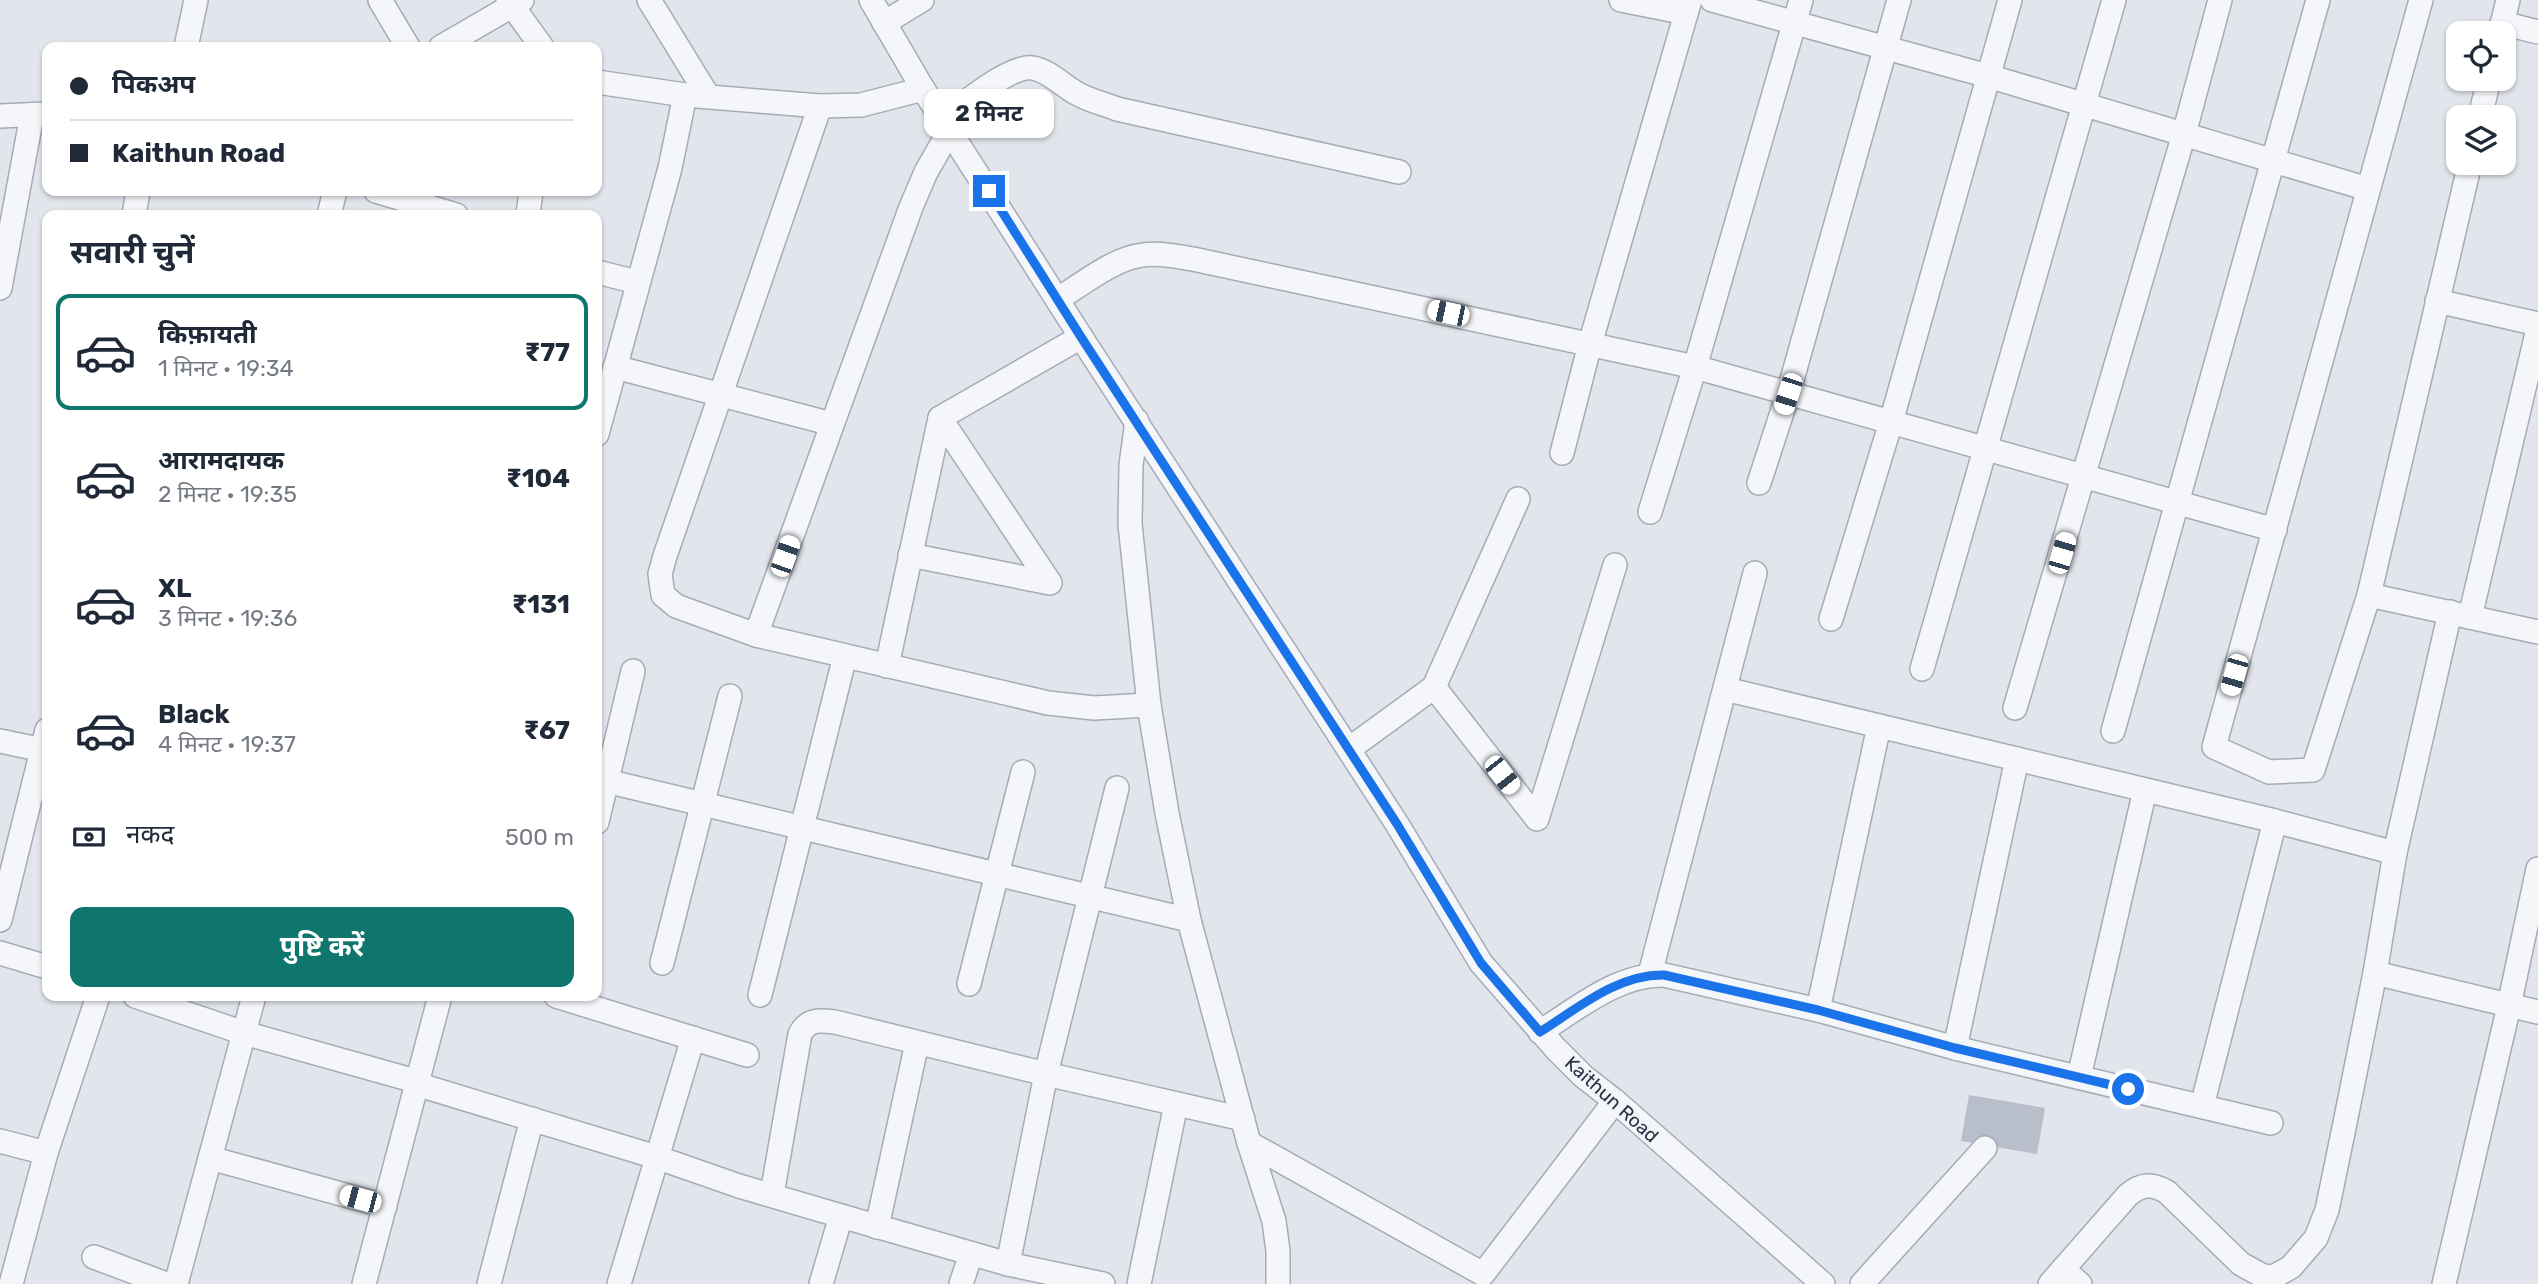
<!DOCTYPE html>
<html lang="hi">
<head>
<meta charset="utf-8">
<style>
  :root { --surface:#fff; --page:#f6f6f7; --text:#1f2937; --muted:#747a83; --line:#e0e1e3; --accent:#0f766e }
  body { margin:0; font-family:Rubik,"Noto Sans Devanagari",sans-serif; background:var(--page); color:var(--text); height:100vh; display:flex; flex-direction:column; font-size:26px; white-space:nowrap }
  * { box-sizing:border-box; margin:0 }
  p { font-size:23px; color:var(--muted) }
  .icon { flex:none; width:38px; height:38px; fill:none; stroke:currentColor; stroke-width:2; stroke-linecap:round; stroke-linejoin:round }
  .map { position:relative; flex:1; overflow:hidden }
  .details { position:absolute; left:42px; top:210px; width:560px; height:791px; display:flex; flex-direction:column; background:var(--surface); border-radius:14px; box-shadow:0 2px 5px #0004 }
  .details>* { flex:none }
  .guide { position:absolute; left:42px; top:42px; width:560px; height:154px; border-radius:14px; box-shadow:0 2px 5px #0004; display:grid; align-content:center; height:154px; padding:0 28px; background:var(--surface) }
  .controls { position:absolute; left:2446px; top:21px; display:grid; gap:14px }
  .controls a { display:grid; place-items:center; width:70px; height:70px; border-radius:14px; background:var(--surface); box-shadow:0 2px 5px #0004; font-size:35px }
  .end { position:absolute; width:32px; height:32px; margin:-16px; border:9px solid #1a73e8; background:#fff; box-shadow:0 0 0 4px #fff }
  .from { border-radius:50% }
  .bubble { position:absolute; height:49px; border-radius:14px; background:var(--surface); box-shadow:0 2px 5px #0004; font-size:23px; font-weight:700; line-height:49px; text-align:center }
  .car { position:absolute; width:21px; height:42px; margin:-21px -10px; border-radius:9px; box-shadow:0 0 5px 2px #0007; background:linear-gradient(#fff 24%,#345 0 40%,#fff 0 76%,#345 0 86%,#fff 0) }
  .guide b { display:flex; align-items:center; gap:24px; height:66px; font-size:26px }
  .guide b+b { border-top:2px solid var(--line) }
  .guide i { width:18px; height:18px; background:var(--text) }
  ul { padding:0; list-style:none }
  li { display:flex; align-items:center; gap:21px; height:116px; margin:0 14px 10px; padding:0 14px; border:4px solid transparent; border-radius:14px }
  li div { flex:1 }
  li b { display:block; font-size:26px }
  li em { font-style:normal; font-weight:700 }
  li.current { border-color:var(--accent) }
  li>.icon { width:63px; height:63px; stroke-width:1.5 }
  h2 { padding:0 28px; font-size:32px; line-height:84px }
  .pay { display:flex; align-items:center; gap:18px; height:77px; padding:0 28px; font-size:26px }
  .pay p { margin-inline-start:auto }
  .action { display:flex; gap:14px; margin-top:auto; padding:14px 28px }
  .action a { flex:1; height:80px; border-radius:14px; background:var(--accent); color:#fff; font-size:28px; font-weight:700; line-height:80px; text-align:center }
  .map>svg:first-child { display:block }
  .building { fill:#b8beca }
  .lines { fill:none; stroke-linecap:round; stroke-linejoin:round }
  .minor-casing { stroke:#a6abb6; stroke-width:26 }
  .minor { stroke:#f5f6f9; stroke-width:23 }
  .route { stroke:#1a73e8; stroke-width:9 }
  .labels { text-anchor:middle; stroke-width:5; stroke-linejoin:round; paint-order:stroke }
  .street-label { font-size:19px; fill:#283145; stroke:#f2f4f8 }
</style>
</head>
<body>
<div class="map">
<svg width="2538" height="1284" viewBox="0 0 2538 1284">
  <rect width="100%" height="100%" fill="#e2e5eb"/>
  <!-- building -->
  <polygon class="building" points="1969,1095 2045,1108 2037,1154 1961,1141"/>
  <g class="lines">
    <defs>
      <g id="minor">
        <polyline points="380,0 408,47"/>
        <polyline points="508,0 542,47"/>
        <polyline points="649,0 708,96"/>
        <polyline points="871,0 923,89 1081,337 1397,824 1481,963 1556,1049 1583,1076 1615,1101 1823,1284"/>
        <polyline points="1621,0 1686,13"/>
        <polyline points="1712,0 1988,76 2368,189"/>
        <polyline points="884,23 922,0"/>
        <polyline points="2502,23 2538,32"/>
        <polyline points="2500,33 2508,0"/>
        <polyline points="186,47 196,0"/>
        <polyline points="441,47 522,0"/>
        <polyline points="597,82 685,95 820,106 861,105 923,89"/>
        <polyline points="820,106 665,556 660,574 663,595 676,606 756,635 1048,703 1094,708 1149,705"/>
        <polyline points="0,116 46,114"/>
        <polyline points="2480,117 2489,79"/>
        <path d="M944,118C963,105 1011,64 1033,68C1049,71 1062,85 1076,93C1088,100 1104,104 1117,109L1399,172"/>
        <polyline points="2470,163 2369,595 2538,632"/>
        <polyline points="376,191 456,215"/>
        <polyline points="134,215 138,191"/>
        <polyline points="329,215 335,191"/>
        <polyline points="528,215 531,191"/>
        <polyline points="597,272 637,282"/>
        <polyline points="0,288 32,115"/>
        <path d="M1058,299C1081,285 1111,261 1137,256C1156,252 1174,256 1193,259L1695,367L2275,530"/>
        <polyline points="2437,301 2538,324"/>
        <polyline points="615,367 832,424"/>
        <polyline points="1137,421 1131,465 1130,524 1149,705 1167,813 1189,920 1249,1143 1274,1221 1278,1251 1278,1284"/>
        <polyline points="597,434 670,168 685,95"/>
        <polyline points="1562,453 1590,344 1690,0"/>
        <polyline points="1759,483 1788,394 1899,0"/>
        <polyline points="1650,512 1695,367 1801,0"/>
        <polyline points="910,555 1050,583 940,418"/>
        <polyline points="2369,595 2313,770 2269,772 2214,747 2421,0"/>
        <polyline points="2470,617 2538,329"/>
        <polyline points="1831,619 1891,422 2010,0"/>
        <polyline points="756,635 911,207 926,172 950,130"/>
        <polyline points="887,666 940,418 1081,337"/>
        <polyline points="1922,669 2114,0"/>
        <polyline points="1434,687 1537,819 1615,565"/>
        <polyline points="1725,689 2275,821 2395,853"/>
        <polyline points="2015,708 2184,134 2220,0"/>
        <polyline points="2113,731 2318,0"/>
        <polyline points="0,741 43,750"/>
        <polyline points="1349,749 1434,687 1518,499"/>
        <polyline points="606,781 1189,920"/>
        <polyline points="597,822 633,671"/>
        <polyline points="0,920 47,730"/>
        <polyline points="0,953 47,967"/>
        <polyline points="662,963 730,696"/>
        <polyline points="2375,973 2538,1012"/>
        <polyline points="1650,974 1755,573"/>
        <polyline points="969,984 1023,772"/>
        <polyline points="760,995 845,656"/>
        <polyline points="135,996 244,1033 419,1082"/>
        <polyline points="556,996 747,1055"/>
        <polyline points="1818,1010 1879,726"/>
        <path d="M1540,1032C1578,1008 1618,974 1664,975L1818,1010L1955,1048L2271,1123"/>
        <polyline points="1955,1048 2017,759"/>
        <polyline points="2079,1077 2145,790"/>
        <polyline points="416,1084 656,1157 739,1186 841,1216 1008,1264 1103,1284"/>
        <polyline points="2202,1106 2275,821"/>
        <polyline points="0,1141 46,1153"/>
        <polyline points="1249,1143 1483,1274 1615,1101"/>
        <polyline points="210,1158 385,1206"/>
        <path d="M772,1194L800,1034C808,1019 819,1020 835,1022L1046,1074L1243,1119"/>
        <polyline points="877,1227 917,1043"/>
        <polyline points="94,1257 166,1284"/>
        <polyline points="1008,1264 1046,1074 1117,788"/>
        <polyline points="2063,1269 2080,1284"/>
        <polyline points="11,1284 46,1153 98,996"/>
        <polyline points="176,1284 254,996"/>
        <polyline points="364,1284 440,996"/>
        <polyline points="489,1284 532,1119"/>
        <polyline points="619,1284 693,1038"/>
        <polyline points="821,1284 841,1216"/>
        <polyline points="961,1284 971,1254"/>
        <polyline points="1139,1284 1176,1104"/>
        <polyline points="1862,1284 1985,1148"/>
        <path d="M2050,1284L2128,1195C2141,1184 2152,1183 2167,1192L2241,1264L2263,1276L2273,1277L2291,1267L2316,1238L2327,1210L2345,1123L2375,973L2395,853L2450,612"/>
        <polyline points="2444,1284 2509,1006 2538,869"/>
      </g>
    </defs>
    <!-- minor casing -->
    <use href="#minor" class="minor-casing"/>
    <!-- minor -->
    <use href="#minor" class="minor"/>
  </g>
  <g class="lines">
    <!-- route -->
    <path class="route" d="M989,191L1081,337L1397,824L1481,963L1540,1032C1578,1008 1618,974 1664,975L1818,1010L1955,1048L2128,1089"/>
  </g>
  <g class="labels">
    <!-- street labels -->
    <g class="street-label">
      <text transform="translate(1612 1099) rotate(42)" y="7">Kaithun Road</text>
    </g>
  </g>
</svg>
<div class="controls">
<a><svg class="icon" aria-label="locate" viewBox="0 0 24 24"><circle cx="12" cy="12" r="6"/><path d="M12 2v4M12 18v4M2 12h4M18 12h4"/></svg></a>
<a><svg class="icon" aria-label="layers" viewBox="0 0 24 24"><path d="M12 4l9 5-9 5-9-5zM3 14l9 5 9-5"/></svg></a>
</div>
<i class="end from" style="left:2128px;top:1089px"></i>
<i class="end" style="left:989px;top:191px"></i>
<div class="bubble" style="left:924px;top:89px;width:130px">2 मिनट</div>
<i class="car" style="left:1448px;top:313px;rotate:282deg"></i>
<i class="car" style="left:1788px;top:394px;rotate:198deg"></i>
<i class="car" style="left:2062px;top:553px;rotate:16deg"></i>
<i class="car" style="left:785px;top:556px;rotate:20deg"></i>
<i class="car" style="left:2234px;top:675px;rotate:196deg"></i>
<i class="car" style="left:1502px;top:775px;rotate:142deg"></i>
<i class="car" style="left:360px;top:1199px;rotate:285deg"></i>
<div class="guide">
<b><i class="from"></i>पिकअप</b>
<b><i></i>Kaithun Road</b>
</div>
<section class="details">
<h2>सवारी चुनें</h2>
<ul>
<li class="current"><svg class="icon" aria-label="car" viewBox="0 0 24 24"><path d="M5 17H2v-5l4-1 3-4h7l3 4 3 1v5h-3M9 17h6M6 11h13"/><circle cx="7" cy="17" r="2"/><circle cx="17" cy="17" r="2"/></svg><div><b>किफ़ायती</b><p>1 मिनट · 19:34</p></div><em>₹77</em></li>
<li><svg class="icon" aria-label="car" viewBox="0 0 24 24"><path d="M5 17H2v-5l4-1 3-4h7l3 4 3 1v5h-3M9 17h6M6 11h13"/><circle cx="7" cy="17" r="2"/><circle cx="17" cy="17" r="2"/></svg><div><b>आरामदायक</b><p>2 मिनट · 19:35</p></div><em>₹104</em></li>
<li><svg class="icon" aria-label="car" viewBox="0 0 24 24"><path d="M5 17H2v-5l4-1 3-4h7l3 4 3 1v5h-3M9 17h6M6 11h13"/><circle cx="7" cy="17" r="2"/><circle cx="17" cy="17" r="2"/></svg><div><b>XL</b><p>3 मिनट · 19:36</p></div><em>₹131</em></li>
<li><svg class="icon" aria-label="car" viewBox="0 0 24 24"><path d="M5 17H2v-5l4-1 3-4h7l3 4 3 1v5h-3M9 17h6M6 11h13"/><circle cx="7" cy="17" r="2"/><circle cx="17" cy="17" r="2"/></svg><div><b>Black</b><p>4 मिनट · 19:37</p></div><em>₹67</em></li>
</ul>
<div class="pay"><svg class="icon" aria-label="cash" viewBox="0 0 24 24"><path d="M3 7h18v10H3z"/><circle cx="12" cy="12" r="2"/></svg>नकद<p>500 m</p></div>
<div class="action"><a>पुष्टि करें</a></div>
</section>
</div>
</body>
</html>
